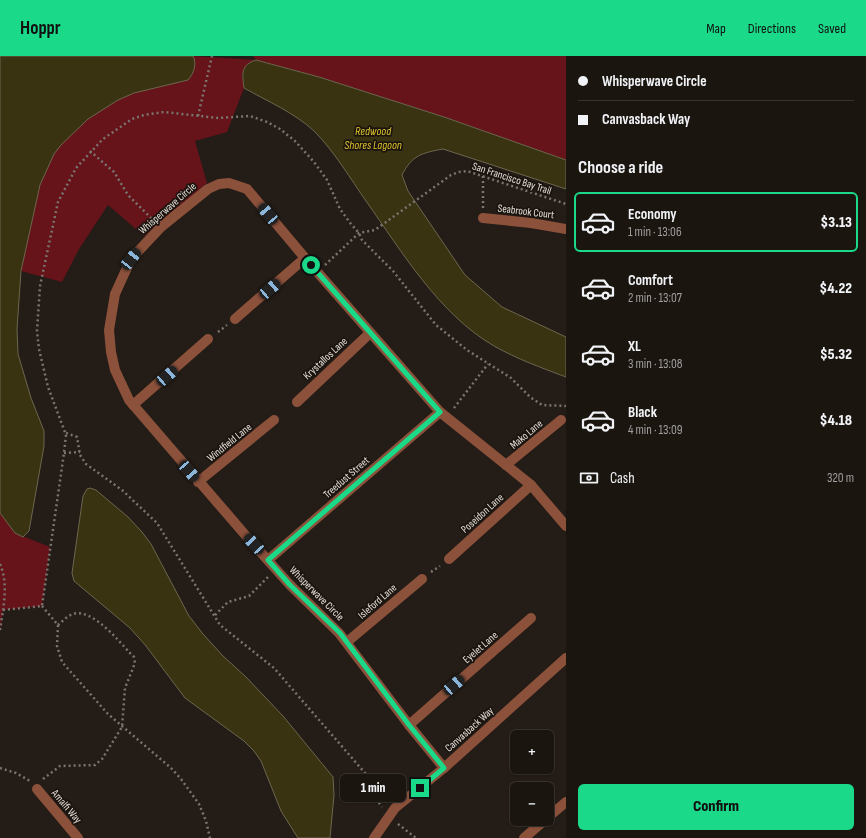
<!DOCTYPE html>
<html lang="en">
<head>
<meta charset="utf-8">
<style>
  :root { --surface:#1b1510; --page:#241e19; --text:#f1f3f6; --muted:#a09f9f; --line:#393430; --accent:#1ad988 }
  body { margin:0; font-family:"Sofia Sans Condensed",sans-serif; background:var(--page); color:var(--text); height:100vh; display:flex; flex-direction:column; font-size:15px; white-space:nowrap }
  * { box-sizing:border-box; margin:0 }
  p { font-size:13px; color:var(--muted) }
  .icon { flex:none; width:22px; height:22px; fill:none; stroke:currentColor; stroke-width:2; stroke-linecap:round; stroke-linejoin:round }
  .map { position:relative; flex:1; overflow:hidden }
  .panel { display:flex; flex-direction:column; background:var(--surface); width:300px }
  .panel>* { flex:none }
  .top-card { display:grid; align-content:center; height:88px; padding:0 12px; background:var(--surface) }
  .controls { position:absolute; left:510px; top:674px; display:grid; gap:8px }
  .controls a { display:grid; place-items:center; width:44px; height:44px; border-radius:6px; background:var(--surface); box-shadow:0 1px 3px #0004,0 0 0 1px var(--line); font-size:20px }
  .end { position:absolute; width:18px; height:18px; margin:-9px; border:5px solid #1ad988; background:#111; box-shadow:0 0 0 2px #111 }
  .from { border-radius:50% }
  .bubble { position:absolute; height:28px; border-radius:6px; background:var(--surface); box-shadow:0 1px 3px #0004,0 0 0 1px var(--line); font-size:13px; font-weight:800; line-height:28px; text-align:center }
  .car { position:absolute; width:12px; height:24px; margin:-12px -6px; border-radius:5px; box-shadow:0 0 3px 1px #0007; background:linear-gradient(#222 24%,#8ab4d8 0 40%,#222 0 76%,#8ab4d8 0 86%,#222 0) }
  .top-card b { display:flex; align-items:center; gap:14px; height:38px; font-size:15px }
  .top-card b+b { border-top:1px solid var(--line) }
  .top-card i { width:10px; height:10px; background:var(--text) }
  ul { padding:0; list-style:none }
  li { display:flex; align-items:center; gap:12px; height:60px; margin:0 8px 6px; padding:0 4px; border:2px solid transparent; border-radius:6px }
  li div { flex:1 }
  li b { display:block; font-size:15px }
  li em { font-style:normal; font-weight:800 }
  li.current { border-color:var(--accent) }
  li>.icon { width:36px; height:36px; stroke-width:1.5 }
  h2 { padding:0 12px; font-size:18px; line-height:48px }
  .pay { display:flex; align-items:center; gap:10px; height:44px; padding:0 12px; font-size:15px }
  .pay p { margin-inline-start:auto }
  .primary-button { display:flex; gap:8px; margin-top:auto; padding:8px 12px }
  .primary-button a { flex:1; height:46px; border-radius:6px; background:var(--accent); color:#111; font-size:16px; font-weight:800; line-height:46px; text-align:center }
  header { display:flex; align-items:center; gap:24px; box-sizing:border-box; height:56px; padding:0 20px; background:var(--accent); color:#111 }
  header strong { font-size:19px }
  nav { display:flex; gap:22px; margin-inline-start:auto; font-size:14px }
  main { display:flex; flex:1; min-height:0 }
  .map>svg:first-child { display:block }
  .green { fill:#66131a }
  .water { fill:#393312; stroke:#6c674e }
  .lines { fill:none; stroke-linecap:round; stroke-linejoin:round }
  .path { stroke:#7b756f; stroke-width:2.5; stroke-dasharray:2 3; stroke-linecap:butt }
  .minor { stroke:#8b513b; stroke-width:10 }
  .route { stroke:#1ad988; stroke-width:5 }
  .labels { text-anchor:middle; stroke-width:3.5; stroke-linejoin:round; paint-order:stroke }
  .street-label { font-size:11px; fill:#e4dfda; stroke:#1b130d }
  .water-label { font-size:12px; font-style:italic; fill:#dcc42d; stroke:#1b130d }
</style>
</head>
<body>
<header>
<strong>Hoppr</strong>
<nav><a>Map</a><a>Directions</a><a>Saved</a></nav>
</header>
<main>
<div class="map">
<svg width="566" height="782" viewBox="0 0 566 782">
  <rect width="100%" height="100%" fill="#241c16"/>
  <!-- green -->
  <g class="green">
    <path d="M193,0L256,4L253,0H566V104L444,61L319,21L256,4L242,19L244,32L227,76L195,85L207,127L144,180L108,149L79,193L62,226L21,215C28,181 33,137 49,106C73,57 148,30 195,7Z"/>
    <polygon points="0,457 15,477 50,491 42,550 3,554 0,574"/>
  </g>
  <!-- water -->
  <g class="water">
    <path d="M0,0H193C197,8 194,17 188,24L134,37L118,44L88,63L61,89L54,98L40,129L21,215L17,273L18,298L31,342L44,375V390L29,475L23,481L15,477L0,457Z"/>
    <path d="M256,4L319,21L444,61L566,104V133L443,93C422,97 412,99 402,119L408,135L465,219L502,251L566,281V321C542,312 517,303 494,290C439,258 402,196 366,145C350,122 334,95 314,75C295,57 267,45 244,32C242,17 241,9 256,4Z"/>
    <polygon points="90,432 96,434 128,461 142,476 151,488 189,560 203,578 223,600 246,621 283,660 333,721 334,739 330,782 298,782 281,755 261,705 254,695 244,685 185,642 146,590 130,572 74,525 72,517 83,440 87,433"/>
  </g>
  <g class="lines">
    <!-- path -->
    <g class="path">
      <polyline points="198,60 212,0"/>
      <polyline points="90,95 114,116 128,139 152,163"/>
      <polyline points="483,120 483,152"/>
      <polyline points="325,209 359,177 375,174 451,119 459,116 467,115 566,148"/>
      <polyline points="218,276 227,269"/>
      <polyline points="454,352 488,308"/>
      <polyline points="66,377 77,381 80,399 86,408 122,434 157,467 220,569 274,612 365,717 367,731 382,751"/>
      <polyline points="64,397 80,396"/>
      <path d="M0,508C9,528 3,553 0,574"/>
      <polyline points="431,516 440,510"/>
      <polyline points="42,550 58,569 57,590 62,606 108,658 171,712 181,723 199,748 206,765 210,782"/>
      <polyline points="3,554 42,550 64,397 66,379 48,331 39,293 37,275 40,230 58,146 76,112 103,83 132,63 144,59 164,56 218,62 250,60 267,66 280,73 295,85 314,106 327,124 340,153 351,168 359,177 362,184 393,215 436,269 467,294 511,322 530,341 542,349 566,350"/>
      <polyline points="215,559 228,546 249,540 268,521"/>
      <polyline points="0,712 16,717 30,725"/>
      <path d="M43,723L60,710L95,709L102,703L122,671L125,632L135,607L134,601L129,596C118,584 92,552 73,558C67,560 63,565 58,569"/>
      <polyline points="398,768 416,782"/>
    </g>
    <!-- minor -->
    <g class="minor">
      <polyline points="483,162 531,167 566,173"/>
      <polyline points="235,263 305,202"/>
      <polyline points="297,346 370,277"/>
      <polyline points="133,349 208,283"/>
      <polyline points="506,409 561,364"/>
      <polyline points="198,426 274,364"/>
      <polyline points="449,503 531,429"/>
      <polyline points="268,504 440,356"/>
      <polyline points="347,586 422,523"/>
      <polyline points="409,669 531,562"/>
      <polyline points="444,712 409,669 339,577 290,529 247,481 129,344 115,314 111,296 109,274 115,238 131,203 161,171 208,133 219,128 229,127 247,133 305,202 440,356 531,429 566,470"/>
      <polyline points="37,733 78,782"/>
      <polyline points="547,762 566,746"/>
      <polyline points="374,782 395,752 444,712 566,602"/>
      <polyline points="524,782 546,763"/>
    </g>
  </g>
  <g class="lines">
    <!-- route -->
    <polyline class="route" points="311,209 440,356 268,504 290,529 340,577 409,669 444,712 420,732"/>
  </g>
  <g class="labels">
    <!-- street labels -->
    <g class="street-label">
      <text transform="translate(512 122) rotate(18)" y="4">San Francisco Bay Trail</text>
      <text transform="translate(167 152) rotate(-41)" y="4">Whisperwave Circle</text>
      <text transform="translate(526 155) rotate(7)" y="4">Seabrook Court</text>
      <text transform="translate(325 302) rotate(-43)" y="4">Krystallos Lane</text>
      <text transform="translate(526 378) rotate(-40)" y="4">Mako Lane</text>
      <text transform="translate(229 386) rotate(-39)" y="4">Windfield Lane</text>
      <text transform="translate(346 421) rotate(-41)" y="4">Treedust Street</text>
      <text transform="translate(482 457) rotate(-42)" y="4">Poseidon Lane</text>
      <text transform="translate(317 537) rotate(45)" y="4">Whisperwave Circle</text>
      <text transform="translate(377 545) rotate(-41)" y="4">Isleford Lane</text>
      <text transform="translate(480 591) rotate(-41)" y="4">Eyelet Lane</text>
      <text transform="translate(469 673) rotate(-42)" y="4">Canvasback Way</text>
      <text transform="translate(67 750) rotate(50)" y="4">Amalfi Way</text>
    </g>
    <!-- water labels -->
    <g class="water-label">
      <text x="373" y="79">Redwood<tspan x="373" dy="14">Shores Lagoon</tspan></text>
    </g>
  </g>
</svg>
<div class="controls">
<a>+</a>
<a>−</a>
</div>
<i class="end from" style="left:311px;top:209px"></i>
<i class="end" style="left:420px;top:732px"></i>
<div class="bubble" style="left:340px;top:718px;width:66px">1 min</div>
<i class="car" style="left:268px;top:158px;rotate:320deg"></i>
<i class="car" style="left:131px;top:203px;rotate:38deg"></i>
<i class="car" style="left:270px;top:233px;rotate:49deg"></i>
<i class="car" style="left:167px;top:320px;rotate:49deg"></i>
<i class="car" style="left:189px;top:415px;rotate:139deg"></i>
<i class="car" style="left:254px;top:488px;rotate:317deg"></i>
<i class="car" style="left:454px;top:629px;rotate:49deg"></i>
</div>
<section class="panel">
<div class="top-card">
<b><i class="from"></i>Whisperwave Circle</b>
<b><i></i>Canvasback Way</b>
</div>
<h2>Choose a ride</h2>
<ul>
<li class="current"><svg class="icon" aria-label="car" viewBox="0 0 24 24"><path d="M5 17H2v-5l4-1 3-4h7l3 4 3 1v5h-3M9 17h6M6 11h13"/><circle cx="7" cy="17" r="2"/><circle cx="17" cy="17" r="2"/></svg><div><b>Economy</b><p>1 min · 13:06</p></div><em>$3.13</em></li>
<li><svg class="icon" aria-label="car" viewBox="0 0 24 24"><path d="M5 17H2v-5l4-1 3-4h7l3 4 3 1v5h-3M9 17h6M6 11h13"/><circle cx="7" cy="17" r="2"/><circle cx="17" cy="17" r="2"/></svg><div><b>Comfort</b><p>2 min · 13:07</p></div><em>$4.22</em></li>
<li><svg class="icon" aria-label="car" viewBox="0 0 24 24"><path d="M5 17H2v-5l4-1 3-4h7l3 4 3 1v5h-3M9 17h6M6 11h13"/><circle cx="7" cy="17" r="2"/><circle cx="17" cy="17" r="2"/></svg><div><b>XL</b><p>3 min · 13:08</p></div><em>$5.32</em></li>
<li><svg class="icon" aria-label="car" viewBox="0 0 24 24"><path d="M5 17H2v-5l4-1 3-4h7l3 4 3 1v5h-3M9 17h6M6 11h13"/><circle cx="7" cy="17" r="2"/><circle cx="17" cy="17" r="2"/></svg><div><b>Black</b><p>4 min · 13:09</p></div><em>$4.18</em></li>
</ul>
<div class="pay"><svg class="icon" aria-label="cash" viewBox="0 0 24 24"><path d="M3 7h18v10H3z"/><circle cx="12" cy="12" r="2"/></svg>Cash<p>320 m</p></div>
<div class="primary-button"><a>Confirm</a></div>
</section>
</main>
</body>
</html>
